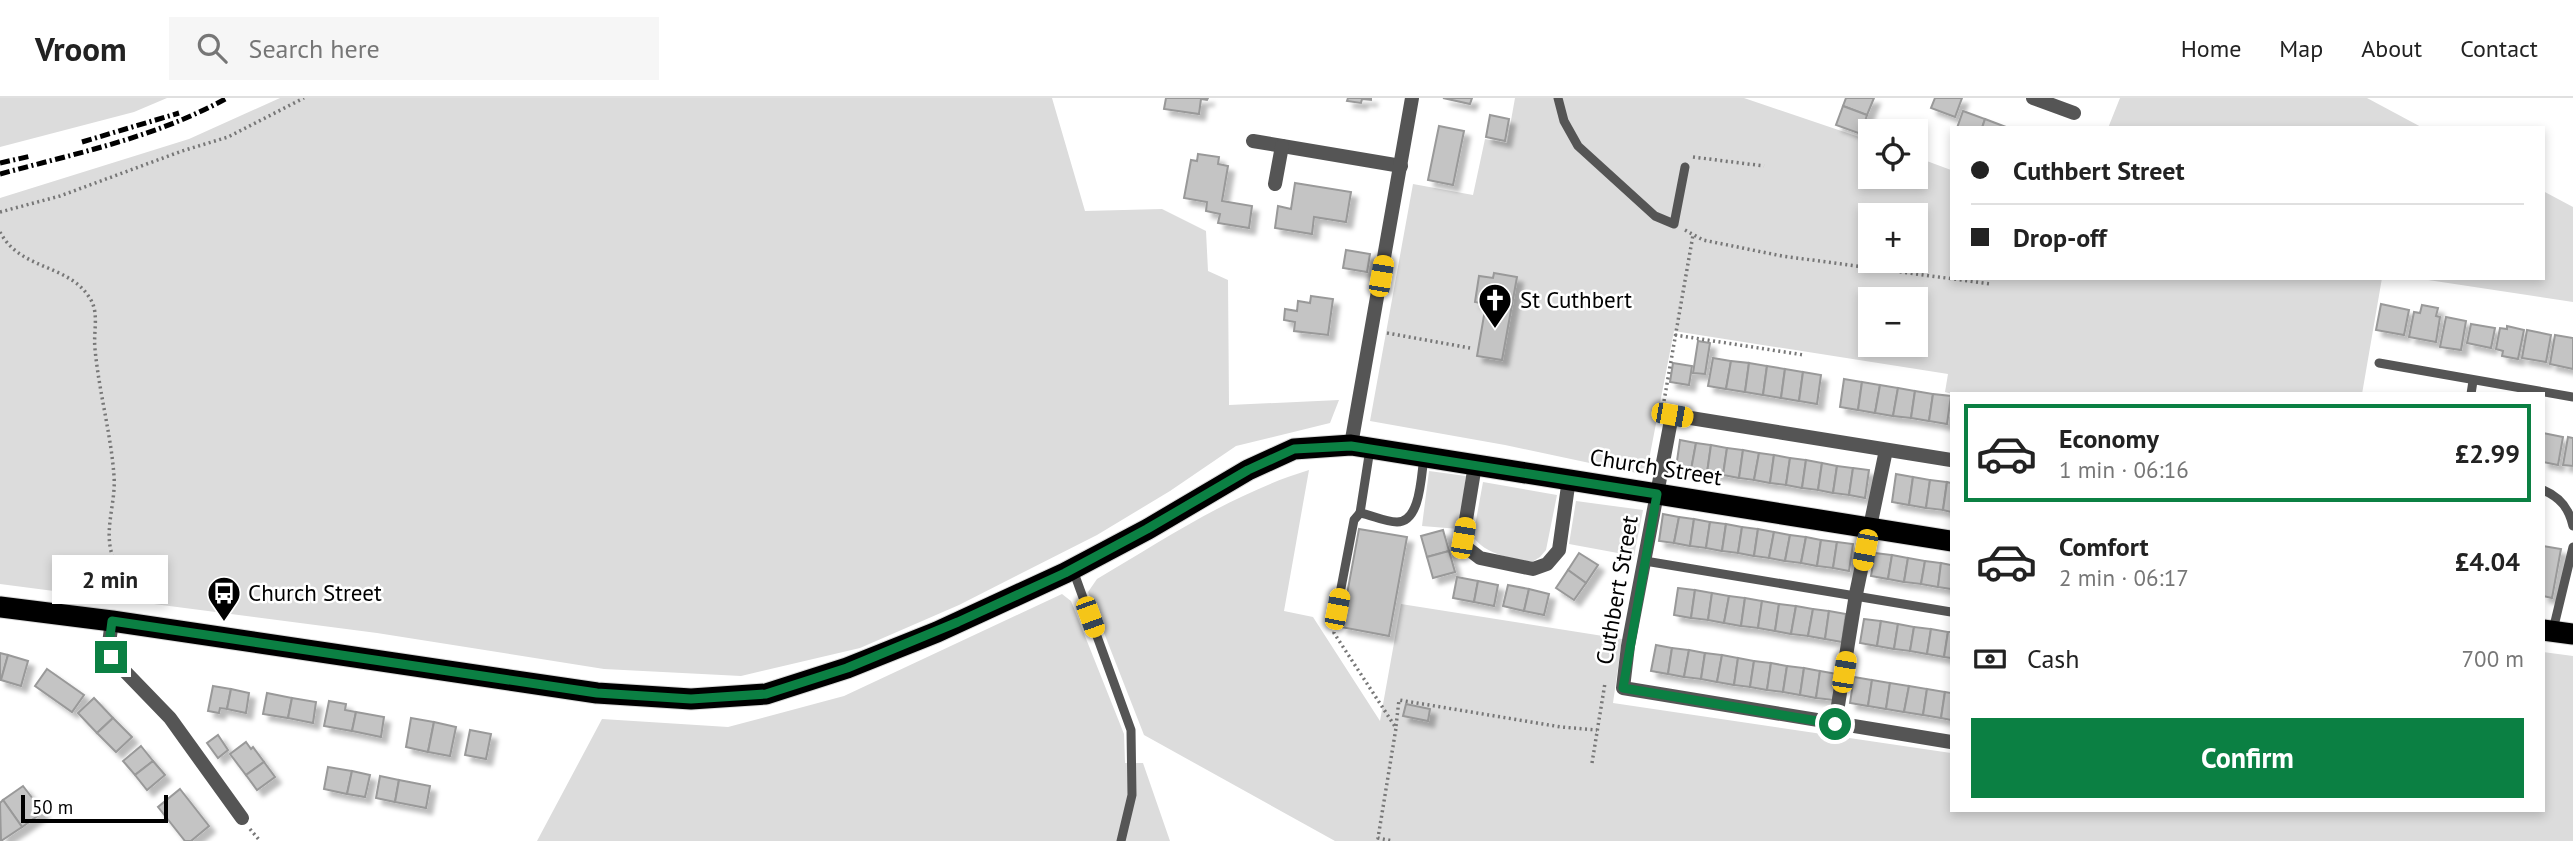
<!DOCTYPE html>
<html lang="en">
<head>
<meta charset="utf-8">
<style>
  :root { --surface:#fff; --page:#f6f6f6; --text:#222; --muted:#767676; --line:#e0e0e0; --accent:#0b8043 }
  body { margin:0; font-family:"PT Sans",sans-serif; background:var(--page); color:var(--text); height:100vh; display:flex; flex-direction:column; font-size:26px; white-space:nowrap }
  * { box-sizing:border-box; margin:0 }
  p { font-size:23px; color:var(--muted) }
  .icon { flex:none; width:38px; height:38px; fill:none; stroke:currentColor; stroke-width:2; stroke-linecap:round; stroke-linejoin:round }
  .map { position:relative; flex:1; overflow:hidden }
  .panel { position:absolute; left:1950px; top:294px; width:595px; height:420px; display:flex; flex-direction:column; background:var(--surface); border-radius:0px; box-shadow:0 4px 10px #0003 }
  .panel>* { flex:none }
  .top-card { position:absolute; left:1950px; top:28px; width:595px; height:154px; border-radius:0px; box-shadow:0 4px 10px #0003; display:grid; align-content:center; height:154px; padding:0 21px; background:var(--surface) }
  .fabs { position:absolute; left:1858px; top:21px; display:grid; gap:14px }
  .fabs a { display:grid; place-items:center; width:70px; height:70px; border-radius:0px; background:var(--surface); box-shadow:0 4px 10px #0003; font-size:35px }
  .scale { position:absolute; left:21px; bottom:18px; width:147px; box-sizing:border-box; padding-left:7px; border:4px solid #000; border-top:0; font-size:19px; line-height:24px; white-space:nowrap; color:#000; -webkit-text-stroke:5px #fff; paint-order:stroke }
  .end { position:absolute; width:32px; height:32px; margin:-16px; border:9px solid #0b8043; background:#fff; box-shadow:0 0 0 4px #fff }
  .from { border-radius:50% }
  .bubble { position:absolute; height:49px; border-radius:0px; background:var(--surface); box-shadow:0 4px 10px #0003; font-size:23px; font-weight:600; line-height:49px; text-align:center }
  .car { position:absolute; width:21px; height:42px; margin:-21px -10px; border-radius:9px; box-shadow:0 0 5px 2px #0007; background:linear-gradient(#f5c518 24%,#345 0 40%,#f5c518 0 76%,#345 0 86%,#f5c518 0) }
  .top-card b { display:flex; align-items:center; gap:24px; height:66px; font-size:26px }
  .top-card b+b { border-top:2px solid var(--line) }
  .top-card i { width:18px; height:18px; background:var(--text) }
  ul { padding:12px 0 0; list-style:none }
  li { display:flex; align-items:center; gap:21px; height:98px; margin:0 14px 10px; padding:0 7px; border:4px solid transparent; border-radius:0px }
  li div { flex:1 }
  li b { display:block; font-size:26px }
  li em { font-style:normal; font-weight:600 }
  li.on { border-color:var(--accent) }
  li>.icon { width:63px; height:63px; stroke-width:1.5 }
  .pay { display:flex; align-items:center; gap:18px; height:77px; padding:0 21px; font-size:26px }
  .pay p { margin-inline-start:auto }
  .action { display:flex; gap:14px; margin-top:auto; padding:14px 21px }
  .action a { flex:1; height:80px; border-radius:0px; background:var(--accent); color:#fff; font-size:28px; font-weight:600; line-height:80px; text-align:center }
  header { display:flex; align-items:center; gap:42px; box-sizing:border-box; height:98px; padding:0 35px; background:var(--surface); border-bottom:2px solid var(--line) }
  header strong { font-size:33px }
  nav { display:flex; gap:38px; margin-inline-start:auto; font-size:24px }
  .search { width:490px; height:63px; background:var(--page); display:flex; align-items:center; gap:18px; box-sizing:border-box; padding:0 24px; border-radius:0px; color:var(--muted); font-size:26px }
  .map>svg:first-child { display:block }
  .green { fill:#dcdcdc; fill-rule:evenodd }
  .building { fill:#c4c4c4; stroke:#999; stroke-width:2; filter:url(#shadow) }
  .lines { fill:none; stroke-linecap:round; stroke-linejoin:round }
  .highway-casing { stroke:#dbdbdb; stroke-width:23 }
  .path { stroke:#777; stroke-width:3.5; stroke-dasharray:2 3.5; stroke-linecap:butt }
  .lane { stroke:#555; stroke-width:9 }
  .street { stroke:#555; stroke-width:14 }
  .highway { stroke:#000; stroke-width:21 }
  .rail { stroke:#000; stroke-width:5; stroke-dasharray:10 3.5 2 3.5; stroke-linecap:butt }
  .route { stroke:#0b8043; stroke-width:9 }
  .labels { text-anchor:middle; stroke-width:5; stroke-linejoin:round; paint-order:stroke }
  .poi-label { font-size:23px; fill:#000; stroke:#fff; text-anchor:start }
  .street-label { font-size:23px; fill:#000; stroke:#fff }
</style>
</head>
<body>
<header>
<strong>Vroom</strong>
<div class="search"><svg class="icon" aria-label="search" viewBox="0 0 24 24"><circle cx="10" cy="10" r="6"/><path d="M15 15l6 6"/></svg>Search here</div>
<nav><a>Home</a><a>Map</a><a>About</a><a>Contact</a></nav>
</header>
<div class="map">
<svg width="2573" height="743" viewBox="0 0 2573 743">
  <defs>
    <filter id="shadow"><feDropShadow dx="6" dy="6" stdDeviation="2" flood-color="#0004"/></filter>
  </defs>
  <rect width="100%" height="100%" fill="#fff"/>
  <!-- green -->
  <g class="green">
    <polygon points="0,0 167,0 134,14 0,49"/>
    <polygon points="280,0 1052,0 1085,113 1162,111 1206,133 1208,173 1228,182 1229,307 1339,302 1330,325 1236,348 1170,393 1097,437 959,507 860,550 741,578 604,571 377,535 0,486 0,100 189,41"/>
    <path d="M1515,0H1744L1871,43V79H1916V59L1951,72V180H2382L2362,296H1952L1945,294L1948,276L1674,233L1646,377L1505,347L1370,323L1413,86L1473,97L1485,41L1507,45ZM1871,117H1916V163H1871ZM1871,201H1916V247H1871Z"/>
    <polygon points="2120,0 2367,0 2423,30 2108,30"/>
    <polygon points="2543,93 2573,109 2573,204 2415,180 2543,180"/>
    <path d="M1309,372L1284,513L1313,519L1380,623L1401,506L1622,541L1613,605L1951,655V712H2543V554L2573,558V743H1335L1144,637L1088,494L1097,481C1165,441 1233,395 1309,372Z"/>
    <polygon points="1429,373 1466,378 1459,431 1422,428"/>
    <path d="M1483,384L1557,397L1546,452L1540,459L1532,464C1509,459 1488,458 1473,439Z"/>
    <polygon points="1576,403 1643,412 1634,458 1569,446"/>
    <polygon points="1062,496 1071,503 1124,636 1125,665 1143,665 1170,743 537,743 602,621 728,629 844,598"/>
  </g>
  <!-- building -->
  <g class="building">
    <polygon points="1166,0 1208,0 1207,2 1201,1 1199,16 1164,11"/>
    <polygon points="1348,0 1371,0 1371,2 1362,1 1361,5 1347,3"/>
    <polygon points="1443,0 1472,0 1470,6"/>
    <polygon points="1846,0 1874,0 1867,17 1843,8"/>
    <polygon points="1935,0 1962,0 1955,19 1931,10"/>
    <polygon points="1843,8 1867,17 1861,36 1836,27"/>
    <polygon points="1963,13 1985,21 1982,30 1957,30"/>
    <polygon points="1490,17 1509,21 1505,43 1486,39"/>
    <polygon points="1985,21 2006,29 2006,30 1982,30"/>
    <polygon points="1439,28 1464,33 1453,87 1428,82"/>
    <polygon points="1198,56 1219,59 1218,66 1228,68 1222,103 1252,108 1249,130 1218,125 1220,116 1206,113 1207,104 1184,100 1191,62 1197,63"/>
    <polygon points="1295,85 1351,94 1346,124 1314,119 1312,136 1275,130 1278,108 1291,111"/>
    <polygon points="1346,152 1370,156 1367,174 1343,170"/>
    <polygon points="1494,175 1517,179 1502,262 1477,258 1486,206 1475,204 1479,178 1493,180"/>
    <polygon points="1311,198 1333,201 1328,237 1294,233 1295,224 1284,222 1285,211 1297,213 1298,203 1310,205"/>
    <polygon points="2381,206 2409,212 2404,237 2376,232"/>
    <polygon points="2422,207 2438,210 2436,218 2440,219 2436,244 2409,239 2414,214 2420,215"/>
    <polygon points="2446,219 2466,223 2461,252 2440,249"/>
    <polygon points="2471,226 2495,230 2491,250 2467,245"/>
    <polygon points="2507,228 2524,232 2518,261 2502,258 2503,253 2496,251 2500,230 2507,231"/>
    <polygon points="2527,232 2551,237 2546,264 2522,260"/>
    <polygon points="2555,237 2573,240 2573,271 2550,266"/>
    <polygon points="1698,243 1710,245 1705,276 1693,275"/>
    <polygon points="1713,260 1731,263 1726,291 1708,288"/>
    <polygon points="1731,263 1749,265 1745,294 1726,291"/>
    <polygon points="1673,265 1692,268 1689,287 1670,284"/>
    <polygon points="1749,265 1767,268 1763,297 1745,294"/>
    <polygon points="1767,268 1785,271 1781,300 1763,297"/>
    <polygon points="1785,271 1803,274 1799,303 1781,300"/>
    <polygon points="1803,274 1821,277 1817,306 1799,303"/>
    <polygon points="1844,281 1862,284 1858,312 1840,309"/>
    <polygon points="1862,284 1880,287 1875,315 1858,312"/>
    <polygon points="1880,287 1898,290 1893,318 1875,315"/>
    <polygon points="1898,290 1915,293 1911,320 1893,318"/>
    <polygon points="1915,293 1933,296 1929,323 1911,320"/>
    <polygon points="1933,296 1951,298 1947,326 1929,323"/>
    <polygon points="2543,335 2563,339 2558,367 2543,364"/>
    <polygon points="2568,339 2573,340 2573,368 2563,367"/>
    <polygon points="1680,342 1696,345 1691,372 1676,370"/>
    <polygon points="1696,345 1711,347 1707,375 1691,372"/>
    <polygon points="1711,347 1727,350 1723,377 1707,375"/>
    <polygon points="1727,350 1743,352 1739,380 1723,377"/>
    <polygon points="1743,352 1759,355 1754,382 1739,380"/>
    <polygon points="1759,355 1774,357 1770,385 1754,382"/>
    <polygon points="1774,357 1790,360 1786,387 1770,385"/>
    <polygon points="1790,360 1806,362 1802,390 1786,387"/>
    <polygon points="1806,362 1822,365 1818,392 1802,390"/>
    <polygon points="1822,365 1837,368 1833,395 1818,392"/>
    <polygon points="1837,368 1853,370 1849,397 1833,395"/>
    <polygon points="1853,370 1869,372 1865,400 1849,397"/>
    <polygon points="1896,376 1913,379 1909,407 1892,404"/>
    <polygon points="1913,379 1930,382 1926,410 1909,407"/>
    <polygon points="1930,382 1947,384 1943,412 1926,410"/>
    <polygon points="1947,384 1951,385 1951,414 1943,412"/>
    <polygon points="1663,416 1679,419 1674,445 1659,443"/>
    <polygon points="1679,419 1694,421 1690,448 1674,445"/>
    <polygon points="1694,421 1710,424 1706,450 1690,448"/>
    <polygon points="1710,424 1726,426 1722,453 1706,450"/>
    <polygon points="1726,426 1742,429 1738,455 1722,453"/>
    <polygon points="1742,429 1758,431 1754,458 1738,455"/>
    <polygon points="1359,431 1407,439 1389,538 1341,529"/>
    <polygon points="1758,431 1774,434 1769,460 1754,458"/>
    <polygon points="1443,432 1449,453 1427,459 1421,438"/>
    <polygon points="1774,434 1790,437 1785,463 1769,460"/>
    <polygon points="1790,437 1806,439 1801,465 1785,463"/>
    <polygon points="1806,439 1821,442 1817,468 1801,465"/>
    <polygon points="1821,442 1837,444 1833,470 1817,468"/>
    <polygon points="1837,444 1853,446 1849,473 1833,470"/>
    <polygon points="2543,448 2561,451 2552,500 2543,498"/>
    <polygon points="1449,453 1455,474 1433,480 1427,459"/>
    <polygon points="1579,455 1598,467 1586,485 1568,472"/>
    <polygon points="1875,455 1892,457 1888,481 1871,478"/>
    <polygon points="1892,457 1908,460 1904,484 1888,481"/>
    <polygon points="1908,460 1925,463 1921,486 1904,484"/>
    <polygon points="1925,463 1941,465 1938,489 1921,486"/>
    <polygon points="1941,465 1951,467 1951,491 1938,489"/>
    <polygon points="1568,472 1586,485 1574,502 1556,490"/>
    <polygon points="1457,479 1478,483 1474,504 1453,500"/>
    <polygon points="1478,483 1498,487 1494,508 1474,504"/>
    <polygon points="1508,487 1529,491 1524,513 1503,508"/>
    <polygon points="1678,490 1695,492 1691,520 1674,517"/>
    <polygon points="1529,491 1549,496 1544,517 1524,513"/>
    <polygon points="1695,492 1712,495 1708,522 1691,520"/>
    <polygon points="1712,495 1729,498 1724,525 1708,522"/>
    <polygon points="1729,498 1745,500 1741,528 1724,525"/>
    <polygon points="1745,500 1762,503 1758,530 1741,528"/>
    <polygon points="1762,503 1779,506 1775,533 1758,530"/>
    <polygon points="1779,506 1796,508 1791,536 1775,533"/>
    <polygon points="1796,508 1813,511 1808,538 1791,536"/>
    <polygon points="1813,511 1829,513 1825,541 1808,538"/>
    <polygon points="1829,513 1846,516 1842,544 1825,541"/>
    <polygon points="1864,521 1881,523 1877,548 1860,545"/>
    <polygon points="1881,523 1898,526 1894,551 1877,548"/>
    <polygon points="1898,526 1914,529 1910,553 1894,551"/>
    <polygon points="1914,529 1931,531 1927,556 1910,553"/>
    <polygon points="1931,531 1948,534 1944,559 1927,556"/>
    <polygon points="1948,534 1951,534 1951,560 1944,559"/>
    <polygon points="1656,547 1672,550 1668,576 1651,573"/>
    <polygon points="1672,550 1689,552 1684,579 1668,576"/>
    <polygon points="1689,552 1705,555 1701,581 1684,579"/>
    <polygon points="0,555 8,557 1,582 0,582"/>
    <polygon points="1705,555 1722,557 1717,584 1701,581"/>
    <polygon points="8,557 28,563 21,588 1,582"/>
    <polygon points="1722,557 1738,560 1734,587 1717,584"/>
    <polygon points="1738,560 1754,563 1750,589 1734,587"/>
    <polygon points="1754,563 1771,565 1767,592 1750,589"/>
    <polygon points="1771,565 1787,568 1783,594 1767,592"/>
    <polygon points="1787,568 1804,570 1800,597 1783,594"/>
    <polygon points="1804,570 1820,573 1816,600 1800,597"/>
    <polygon points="47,571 84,597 72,614 35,588"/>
    <polygon points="1820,573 1837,576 1833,602 1816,600"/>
    <polygon points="1854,579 1872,582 1868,608 1850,605"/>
    <polygon points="1872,582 1890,585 1886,611 1868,608"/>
    <polygon points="1890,585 1909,588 1904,614 1886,611"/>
    <polygon points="213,588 231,591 227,611 220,610 219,615 208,613"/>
    <polygon points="1909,588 1927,591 1923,617 1904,614"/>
    <polygon points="231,591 249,595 246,615 227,611"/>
    <polygon points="1927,591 1945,594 1941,620 1923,617"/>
    <polygon points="1945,594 1951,595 1951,622 1941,620"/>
    <polygon points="267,595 292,600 288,620 263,616"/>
    <polygon points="94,600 113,620 97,635 78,615"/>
    <polygon points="292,600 316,604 313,625 288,620"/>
    <polygon points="329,603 346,606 345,612 356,614 352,633 324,628"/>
    <polygon points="1406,606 1430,611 1428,623 1403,618"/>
    <polygon points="356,614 384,619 381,639 352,633"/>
    <polygon points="113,620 132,639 116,654 97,635"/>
    <polygon points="411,620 434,624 428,654 406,649"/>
    <polygon points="434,624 456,629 450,658 428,654"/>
    <polygon points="470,632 491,636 486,661 465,657"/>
    <polygon points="218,637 228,652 218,660 207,645"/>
    <polygon points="246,644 251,651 253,649 264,664 246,677 230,656"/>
    <polygon points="141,648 153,663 135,677 123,663"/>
    <polygon points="153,663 165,677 147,692 135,677"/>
    <polygon points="264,664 275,679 257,692 246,677"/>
    <polygon points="328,669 352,673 347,696 324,691"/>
    <polygon points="352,673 370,677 365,699 347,696"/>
    <polygon points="380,678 399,682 395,704 376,700"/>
    <polygon points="399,682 430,688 426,710 395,704"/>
    <polygon points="23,688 43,714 22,729 3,702"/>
    <polygon points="180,691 209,728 191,743 185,743 158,709"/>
    <polygon points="3,702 22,729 1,743 0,705"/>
  </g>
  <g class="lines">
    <defs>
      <g id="highway">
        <polyline points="0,509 112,523 597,595 691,601 766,596 847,570 937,534 1065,475 1148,431 1248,372 1294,351 1351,347 1951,443"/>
        <polyline points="2543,532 2573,536"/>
      </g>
    </defs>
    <!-- highway casing -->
    <use href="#highway" class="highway-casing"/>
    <!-- path -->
    <g class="path">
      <polyline points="1693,59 1764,68"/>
      <polyline points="0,114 60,98 182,53 228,39 304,0"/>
      <polyline points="1685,132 1703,142 1782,158 1991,186"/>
      <path d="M0,134C20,172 68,166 89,199C100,214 93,233 95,251C99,294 111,336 114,378C116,403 105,428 111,453C116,473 133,488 136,506"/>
      <polyline points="1387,235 1470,250"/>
      <polyline points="1675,237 1804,257"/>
      <polyline points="1664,303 1693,137"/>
      <polyline points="1336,523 1334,535 1396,630 1378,740 1393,743"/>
      <polyline points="1396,628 1399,602 1561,629 1597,632"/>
      <polyline points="1592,665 1605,585"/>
      <polyline points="250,731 260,743"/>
    </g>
    <!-- lane -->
    <g class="lane">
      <polyline points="1558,0 1564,23 1578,48 1655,118 1674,126 1685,69"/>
      <polyline points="2379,265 2573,299"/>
      <polyline points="2471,296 2473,283"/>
      <path d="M1370,351L1360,415C1372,417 1384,424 1397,424C1421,424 1421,377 1424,359"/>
      <path d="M2543,392C2560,399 2569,410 2573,428"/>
      <polyline points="1645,463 1951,514"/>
      <polyline points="1073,472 1131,632 1132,697 1121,743"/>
      <polyline points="1337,511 1354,422 1360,415"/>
      <polyline points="2553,532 2573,449"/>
    </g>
    <!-- street -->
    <g class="street">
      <polyline points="2033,0 2074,15"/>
      <polyline points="1253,43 1401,68"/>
      <polyline points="1275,86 1282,48"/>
      <polyline points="1351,347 1412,0"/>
      <polyline points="1951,362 1672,317 1628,548 1623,590 1951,644"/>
      <polyline points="1475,367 1463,440 1467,450 1480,460 1533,471 1547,466 1559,452 1569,381"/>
      <polyline points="112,523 108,553 111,559 170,620 242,720"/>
      <polyline points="1835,626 1856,496 1886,352"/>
    </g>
    <!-- highway -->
    <use href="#highway" class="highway"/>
    <!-- rail -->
    <g class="rail">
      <polyline points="82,44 179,15"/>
      <polyline points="0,65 31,58"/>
      <path d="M0,76C77,55 157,39 227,0"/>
    </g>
  </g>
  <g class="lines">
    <!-- route -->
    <polyline class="route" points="111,559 108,554 112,523 597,595 691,601 766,596 847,570 958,524 1065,475 1147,431 1248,372 1294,351 1351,348 1657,396 1623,590 1835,626"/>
  </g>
  <!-- icons -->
  <defs>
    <symbol id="church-pin" viewBox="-11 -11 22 30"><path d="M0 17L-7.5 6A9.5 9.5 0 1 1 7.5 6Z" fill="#000" stroke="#fff"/><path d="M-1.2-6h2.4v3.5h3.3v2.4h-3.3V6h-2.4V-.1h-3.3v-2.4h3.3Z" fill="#fff"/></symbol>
    <symbol id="bus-pin" viewBox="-11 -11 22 30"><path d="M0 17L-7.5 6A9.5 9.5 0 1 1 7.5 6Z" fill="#000" stroke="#fff"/><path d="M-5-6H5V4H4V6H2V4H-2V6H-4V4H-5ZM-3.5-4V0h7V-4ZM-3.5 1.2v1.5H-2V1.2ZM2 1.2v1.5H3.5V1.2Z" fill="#fff"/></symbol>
  </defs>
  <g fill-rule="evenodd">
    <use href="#church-pin" x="1476" y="183" width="38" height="52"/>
    <use href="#bus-pin" x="205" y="476" width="38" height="52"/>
  </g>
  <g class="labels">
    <!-- poi labels -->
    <g class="poi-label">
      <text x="1520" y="210">St Cuthbert</text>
      <text x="248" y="503">Church Street</text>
    </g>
    <!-- street labels -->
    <g class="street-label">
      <text transform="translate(1656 369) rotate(9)" y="8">Church Street</text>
      <text transform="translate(1617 492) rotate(-80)" y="8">Cuthbert Street</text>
    </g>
  </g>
</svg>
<div class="fabs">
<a><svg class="icon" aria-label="locate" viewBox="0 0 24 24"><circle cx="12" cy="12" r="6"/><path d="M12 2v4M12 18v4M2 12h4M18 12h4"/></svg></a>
<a>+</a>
<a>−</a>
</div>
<div class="scale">50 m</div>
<i class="end from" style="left:1835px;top:626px"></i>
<i class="end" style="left:111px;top:559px"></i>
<div class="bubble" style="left:52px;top:457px;width:116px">2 min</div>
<i class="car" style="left:1381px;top:178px;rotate:10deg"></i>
<i class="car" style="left:1672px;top:317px;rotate:100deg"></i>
<i class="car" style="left:1463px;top:440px;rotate:10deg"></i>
<i class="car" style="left:1865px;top:452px;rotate:191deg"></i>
<i class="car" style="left:1337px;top:511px;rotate:11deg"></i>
<i class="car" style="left:1090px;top:519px;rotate:160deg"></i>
<i class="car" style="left:1844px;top:574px;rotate:9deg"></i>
<div class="top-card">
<b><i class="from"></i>Cuthbert Street</b>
<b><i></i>Drop-off</b>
</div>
<section class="panel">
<ul>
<li class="on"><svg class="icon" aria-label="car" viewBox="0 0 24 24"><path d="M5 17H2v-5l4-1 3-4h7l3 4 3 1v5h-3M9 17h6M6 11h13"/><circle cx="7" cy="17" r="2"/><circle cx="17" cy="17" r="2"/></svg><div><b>Economy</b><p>1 min · 06:16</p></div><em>£2.99</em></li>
<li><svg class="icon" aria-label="car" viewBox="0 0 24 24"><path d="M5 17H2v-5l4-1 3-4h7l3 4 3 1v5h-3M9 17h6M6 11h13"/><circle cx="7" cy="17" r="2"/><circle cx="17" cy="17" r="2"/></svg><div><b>Comfort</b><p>2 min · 06:17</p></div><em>£4.04</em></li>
</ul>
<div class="pay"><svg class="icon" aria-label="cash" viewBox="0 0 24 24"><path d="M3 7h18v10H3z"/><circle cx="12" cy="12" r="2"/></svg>Cash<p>700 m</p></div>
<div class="action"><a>Confirm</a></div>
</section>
</div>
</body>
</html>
